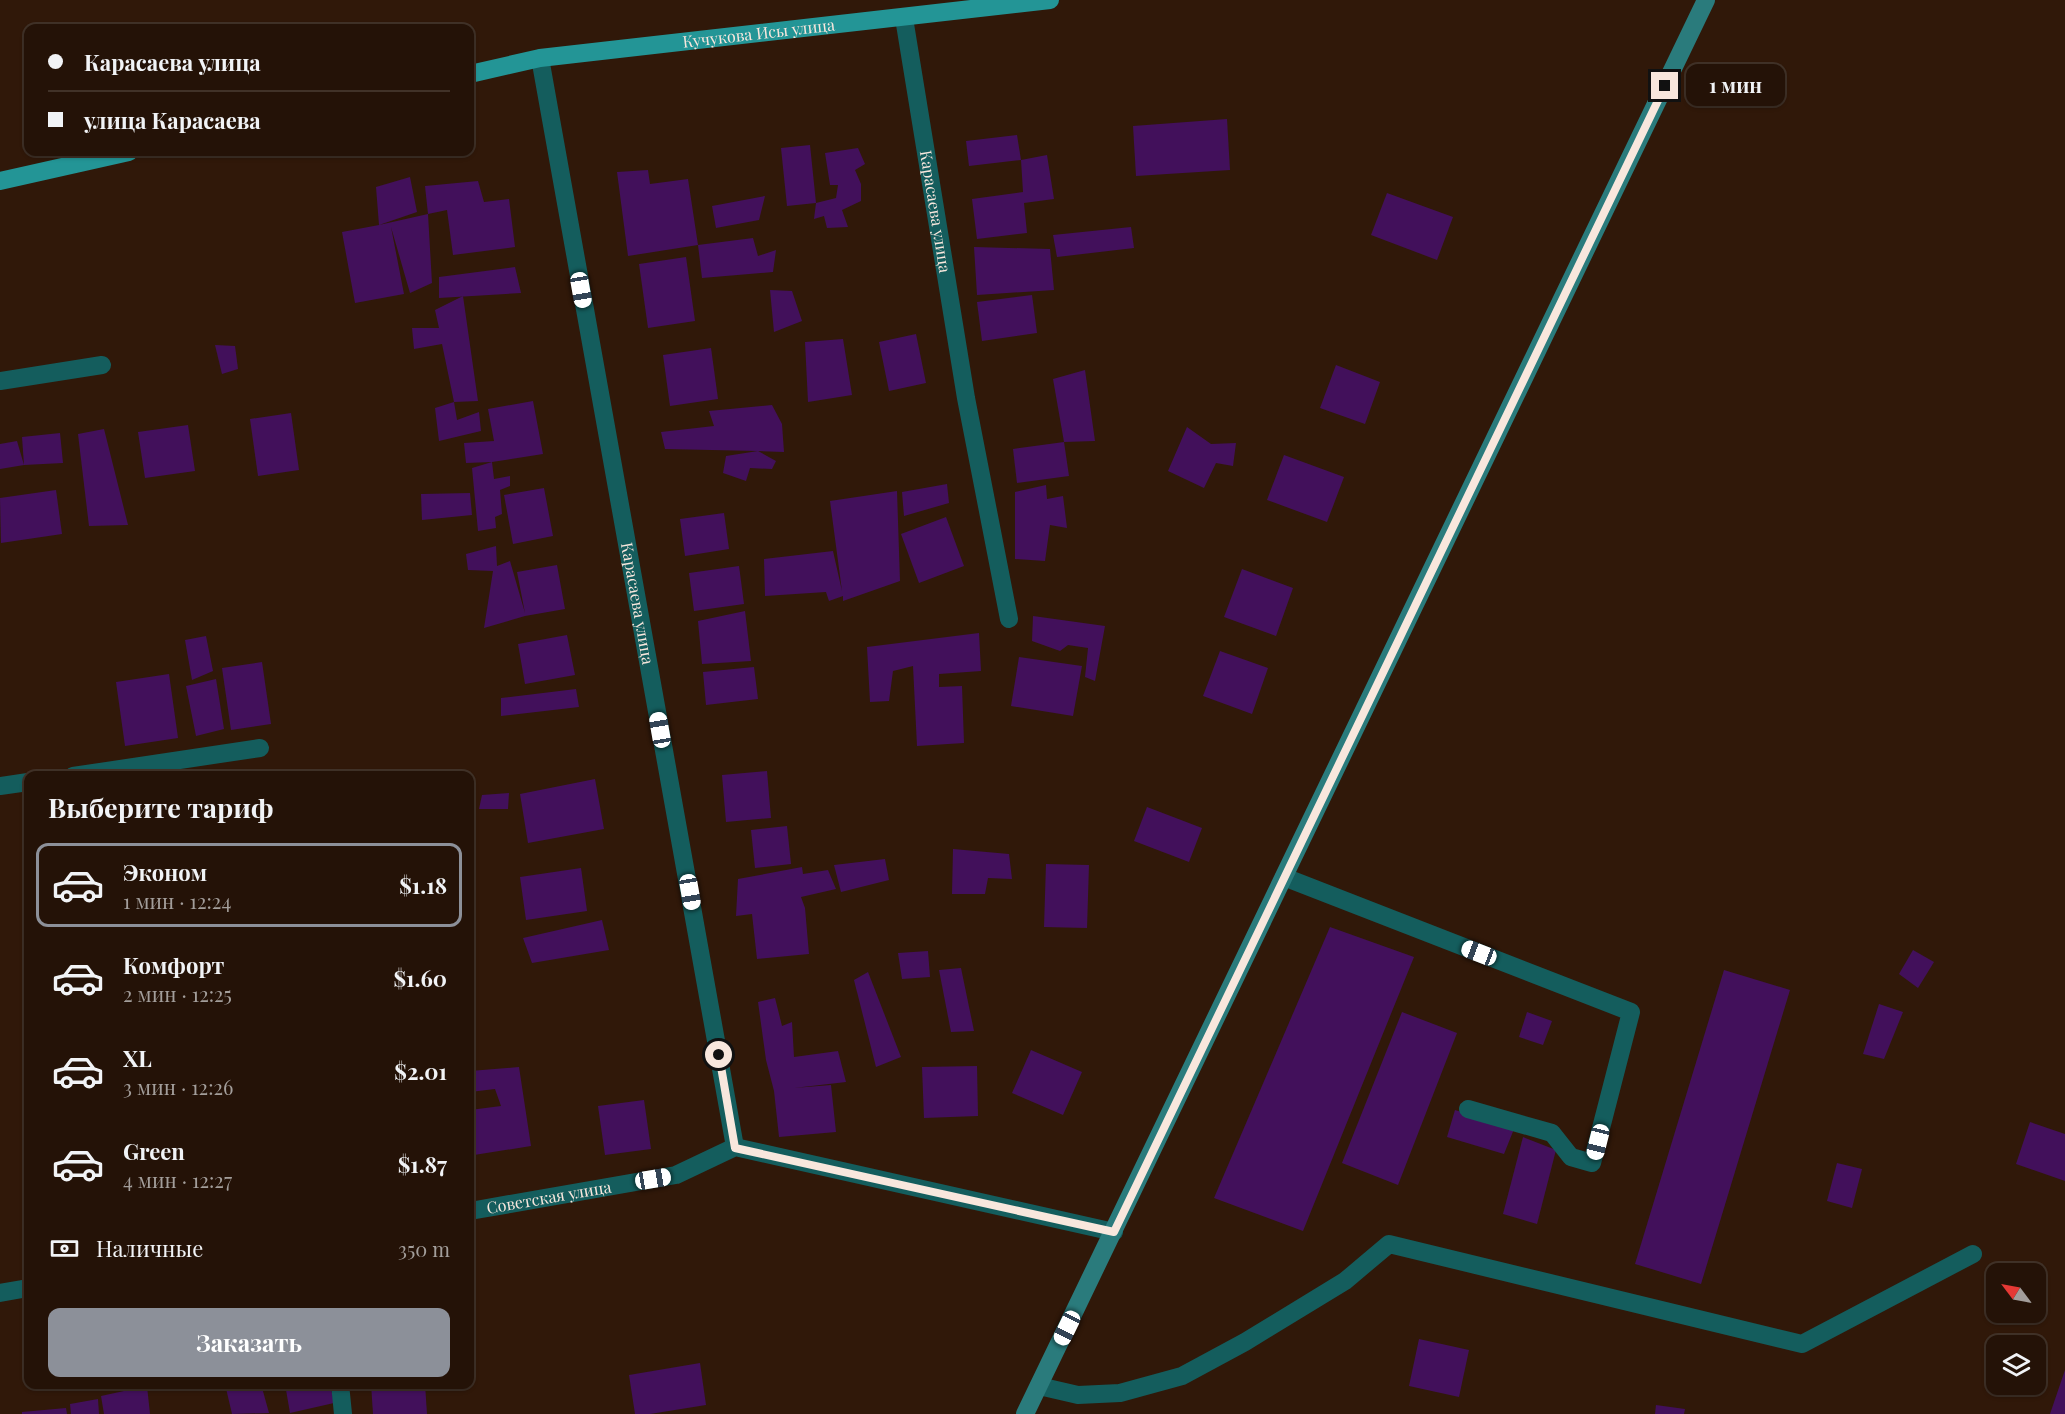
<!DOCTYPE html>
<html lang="ru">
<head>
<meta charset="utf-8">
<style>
  :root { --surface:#241207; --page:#2c1b11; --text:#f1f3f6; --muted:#a39e9b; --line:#413228; --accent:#8c9099 }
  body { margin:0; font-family:"Playfair Display",serif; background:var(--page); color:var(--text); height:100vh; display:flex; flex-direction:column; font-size:22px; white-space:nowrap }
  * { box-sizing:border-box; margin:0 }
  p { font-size:20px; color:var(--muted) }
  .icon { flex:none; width:33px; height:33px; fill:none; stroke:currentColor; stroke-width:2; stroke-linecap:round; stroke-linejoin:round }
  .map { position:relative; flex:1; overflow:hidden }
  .side { position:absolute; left:24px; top:771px; width:450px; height:618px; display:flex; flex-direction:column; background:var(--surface); border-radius:12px; box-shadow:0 2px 4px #0004,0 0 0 2px var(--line) }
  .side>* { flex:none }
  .top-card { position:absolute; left:24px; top:24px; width:450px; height:132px; border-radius:12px; box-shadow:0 2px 4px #0004,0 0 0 2px var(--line); display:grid; align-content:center; height:132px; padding:0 24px; background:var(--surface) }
  .needle { width:39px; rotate:302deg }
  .fabs { position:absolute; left:1986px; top:1263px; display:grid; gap:12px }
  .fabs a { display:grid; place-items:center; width:60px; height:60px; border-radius:12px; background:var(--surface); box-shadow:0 2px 4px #0004,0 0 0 2px var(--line); font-size:30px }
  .end { position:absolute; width:27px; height:27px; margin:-14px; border:8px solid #f8e7dd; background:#111; box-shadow:0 0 0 3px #111 }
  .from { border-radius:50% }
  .bubble { position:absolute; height:42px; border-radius:12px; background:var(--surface); box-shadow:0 2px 4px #0004,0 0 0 2px var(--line); font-size:20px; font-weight:700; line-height:42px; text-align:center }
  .car { position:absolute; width:18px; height:36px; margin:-18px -9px; border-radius:8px; box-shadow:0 0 4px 2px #0007; background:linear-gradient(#fff 24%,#345 0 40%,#fff 0 76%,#345 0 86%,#fff 0) }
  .top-card b { display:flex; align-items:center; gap:21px; height:57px; font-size:22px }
  .top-card b+b { border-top:2px solid var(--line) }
  .top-card i { width:15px; height:15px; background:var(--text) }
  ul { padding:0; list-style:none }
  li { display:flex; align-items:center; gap:18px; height:84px; margin:0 12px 9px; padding:0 12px; border:3px solid transparent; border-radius:12px }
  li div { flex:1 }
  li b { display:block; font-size:22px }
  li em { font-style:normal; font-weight:700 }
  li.selected { border-color:var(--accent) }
  li>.icon { width:54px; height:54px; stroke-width:1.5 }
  h2 { padding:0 24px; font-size:27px; line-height:72px }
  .pay { display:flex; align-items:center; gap:15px; height:66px; padding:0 24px; font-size:22px }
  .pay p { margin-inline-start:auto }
  .cta { display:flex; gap:12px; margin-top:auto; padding:12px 24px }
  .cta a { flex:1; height:69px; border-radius:12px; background:var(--accent); color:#fff; font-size:24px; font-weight:700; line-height:69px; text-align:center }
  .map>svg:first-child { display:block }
  .building { fill:#42105b }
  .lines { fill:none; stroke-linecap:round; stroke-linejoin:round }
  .lane { stroke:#145d5d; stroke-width:18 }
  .street { stroke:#145d5d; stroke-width:18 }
  .secondary { stroke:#2a7b7c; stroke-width:18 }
  .primary { stroke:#239596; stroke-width:18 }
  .route { stroke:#f8e7dd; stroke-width:8 }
  .labels { text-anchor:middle; stroke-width:5; stroke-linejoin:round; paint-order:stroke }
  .street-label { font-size:16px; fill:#f8e7dd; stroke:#260f02 }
</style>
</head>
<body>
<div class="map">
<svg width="2065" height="1414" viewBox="0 0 2065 1414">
  <rect width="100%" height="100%" fill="#301809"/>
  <!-- building -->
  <g class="building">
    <polygon points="1227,119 1230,170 1136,176 1133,126"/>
    <polygon points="1017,135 1021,160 969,166 966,141"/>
    <polygon points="810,145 816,203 787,206 781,148"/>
    <polygon points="858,148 865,164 855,170 861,184 861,201 842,210 848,227 827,228 824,216 814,219 816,203 836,198 838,185 830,185 825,153"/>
    <polygon points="1047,155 1054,199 1024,203 1027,233 977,239 972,199 1023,192 1021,160"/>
    <polygon points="648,170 650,184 688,179 698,245 628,256 617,172"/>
    <polygon points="410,177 417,212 379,225 428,214 432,283 410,293 391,227 404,294 355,303 342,232 379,225 376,187"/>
    <polygon points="478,181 484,202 509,199 515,247 453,255 447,210 428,214 425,186"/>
    <polygon points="1387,193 1453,217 1437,260 1371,235"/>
    <polygon points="765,196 759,220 716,228 712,206"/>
    <polygon points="1131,227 1134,248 1057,257 1053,235"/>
    <polygon points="753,238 758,256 776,250 773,272 702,278 698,245"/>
    <polygon points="974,247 1050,249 1054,290 977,295"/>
    <polygon points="686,257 695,321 648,328 639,264"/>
    <polygon points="515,267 521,293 439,298 439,277"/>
    <polygon points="770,290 792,291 802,321 774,332"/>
    <polygon points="1032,295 1037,333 982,341 977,302"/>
    <polygon points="463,296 478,401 454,402 442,344 414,349 412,328 439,328 435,310"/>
    <polygon points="916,334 926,383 889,391 879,342"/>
    <polygon points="843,339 852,395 808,402 805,342"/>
    <polygon points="215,345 235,346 238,369 222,374"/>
    <polygon points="711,348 718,399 670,406 663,355"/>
    <polygon points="1336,365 1380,382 1365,424 1320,408"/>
    <polygon points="1085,370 1095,441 1064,442 1053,379"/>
    <polygon points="533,401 543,454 492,462 494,479 510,476 510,486 500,490 502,514 495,517 496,528 478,531 472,468 492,462 466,463 464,443 494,441 488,409"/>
    <polygon points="454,402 457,420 479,412 481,431 439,441 435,408"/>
    <polygon points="772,405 782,424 784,452 758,451 776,461 772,469 750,468 746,481 723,473 726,456 758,451 665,449 661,432 714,426 709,411"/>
    <polygon points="291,413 299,470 258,476 250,419"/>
    <polygon points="188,425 195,471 145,478 138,432"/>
    <polygon points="1187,427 1211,444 1236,443 1233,466 1216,463 1204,488 1168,471"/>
    <polygon points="104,429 128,525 89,526 78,434"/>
    <polygon points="60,433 63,463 24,465 0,469 0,444 17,441 24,465 22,437"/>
    <polygon points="1064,442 1069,476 1017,483 1013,449"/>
    <polygon points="1284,455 1344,477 1327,522 1267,500"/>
    <polygon points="947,484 949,503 904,516 902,492"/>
    <polygon points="1046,485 1047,499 1063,496 1067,528 1050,525 1045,561 1015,559 1015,492"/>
    <polygon points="544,488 553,536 513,544 504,495"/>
    <polygon points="56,490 62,534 1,543 0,498"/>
    <polygon points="897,491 900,581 843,601 843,596 829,601 826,592 765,596 764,559 833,551 842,591 830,501"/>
    <polygon points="470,493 472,515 422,520 421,494"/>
    <polygon points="724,513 729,549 685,556 680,519"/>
    <polygon points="946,517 964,566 919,583 901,534"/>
    <polygon points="496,546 497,566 510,561 525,613 517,572 557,565 565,609 525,616 484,628 493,571 468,570 466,554"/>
    <polygon points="739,566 744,604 694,611 689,573"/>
    <polygon points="1242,569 1293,588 1276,636 1224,617"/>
    <polygon points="745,611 751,661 702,664 698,621"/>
    <polygon points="1033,616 1105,626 1095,681 1085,677 1088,648 1068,645 1060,651 1032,641"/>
    <polygon points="979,633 981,671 939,674 939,687 962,686 964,743 917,746 913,666 893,671 889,701 870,702 867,647"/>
    <polygon points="567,635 575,675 525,684 518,644"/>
    <polygon points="206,636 213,671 192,680 185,640"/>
    <polygon points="1220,651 1268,668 1252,714 1203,696"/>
    <polygon points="1019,657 1082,666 1073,716 1011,706"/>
    <polygon points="262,662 271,724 231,730 222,668"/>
    <polygon points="754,667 758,699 706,705 703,672"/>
    <polygon points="169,674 178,738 125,746 116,682"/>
    <polygon points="216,679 224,729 196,736 186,686"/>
    <polygon points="576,689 579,707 501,716 501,698"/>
    <polygon points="767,771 771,818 726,822 722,775"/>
    <polygon points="595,779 604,829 528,843 520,794"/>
    <polygon points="509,793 508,809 479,809 482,795"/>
    <polygon points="1147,807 1202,828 1189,862 1134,841"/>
    <polygon points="787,826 791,864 755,868 751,830"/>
    <polygon points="953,849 1009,854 1012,879 988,878 985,894 952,894"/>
    <polygon points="885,859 889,880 841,892 834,865"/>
    <polygon points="1046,864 1089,865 1087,928 1044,927"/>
    <polygon points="802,867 803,874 828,870 836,889 801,897 805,908 809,954 757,959 752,914 736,916 738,879"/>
    <polygon points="581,868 587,911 526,920 520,877"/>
    <polygon points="602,920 609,950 532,963 523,938"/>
    <polygon points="1330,927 1414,957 1303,1231 1214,1198"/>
    <polygon points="1913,950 1934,962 1918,988 1899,974"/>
    <polygon points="928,951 930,977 902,979 898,953"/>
    <polygon points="961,968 974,1031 951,1032 939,970"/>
    <polygon points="1724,970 1790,990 1701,1284 1635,1264"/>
    <polygon points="868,972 901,1057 876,1067 854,980"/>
    <polygon points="775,998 782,1026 792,1022 794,1057 838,1051 846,1082 794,1088 831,1085 836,1132 779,1137 774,1091 766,1060 758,1002"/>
    <polygon points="1879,1004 1903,1012 1884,1059 1863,1054"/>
    <polygon points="1402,1012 1457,1033 1398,1185 1342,1163"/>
    <polygon points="1527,1012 1552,1021 1543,1045 1519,1037"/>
    <polygon points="1031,1050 1082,1072 1063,1115 1012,1093"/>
    <polygon points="977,1066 978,1116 924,1118 922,1067"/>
    <polygon points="519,1067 531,1146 474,1155 470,1110 501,1106 495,1089 470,1092 470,1071"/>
    <polygon points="644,1100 651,1149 605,1155 598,1106"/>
    <polygon points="1455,1110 1514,1129 1504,1154 1447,1137"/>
    <polygon points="2030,1122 2065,1134 2065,1181 2016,1164"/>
    <polygon points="1523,1137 1556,1150 1537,1224 1503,1214"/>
    <polygon points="1837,1163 1862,1169 1852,1208 1827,1201"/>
    <polygon points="1419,1339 1469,1350 1459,1397 1409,1386"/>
    <polygon points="700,1363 706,1405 650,1414 635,1414 629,1375"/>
    <polygon points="2065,1370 2065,1414 2050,1414"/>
    <polygon points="225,1384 261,1384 269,1413 232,1414"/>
    <polygon points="285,1384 330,1384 334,1403 290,1413"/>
    <polygon points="371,1384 425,1384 427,1414 373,1414"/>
    <polygon points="147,1386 150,1414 104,1414 101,1396"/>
    <polygon points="98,1399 99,1414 71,1414 70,1404"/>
    <polygon points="1656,1405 1685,1409 1684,1414 1655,1414"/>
    <polygon points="66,1408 67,1414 22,1414 22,1412"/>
  </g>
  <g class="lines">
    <!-- lane -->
    <polyline class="lane" points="1284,877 1631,1012 1592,1163 1571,1157 1552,1133 1468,1109"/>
    <!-- street -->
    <g class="street">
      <path id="s1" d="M904,18L966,398L1009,619"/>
      <path id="s2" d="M540,58L735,1147"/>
      <polyline points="0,381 102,365"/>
      <polyline points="73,776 260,748"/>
      <polyline points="0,786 28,782"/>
      <path id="s3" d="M470,1211L676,1175L735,1147L1114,1232"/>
      <polyline points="0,1293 28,1288"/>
      <polyline points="340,1384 343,1414"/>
      <polyline points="1039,1386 1078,1395 1120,1393 1182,1376 1245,1342 1345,1281 1389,1244 1802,1344 1973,1254"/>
    </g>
    <!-- secondary -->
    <polyline class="secondary" points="1025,1414 1706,0"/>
    <!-- primary -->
    <g class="primary">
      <path id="s4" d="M470,74L540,58L1050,0"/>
      <polyline points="0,181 129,152"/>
    </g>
  </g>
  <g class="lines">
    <!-- route -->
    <polyline class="route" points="719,1055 735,1148 1114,1232 1665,86"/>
  </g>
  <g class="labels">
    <!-- street labels -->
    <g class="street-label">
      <text dy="6" stroke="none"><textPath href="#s4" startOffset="292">Кучукова Исы улица</textPath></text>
      <text dy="6" stroke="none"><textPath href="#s1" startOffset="196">Карасаева улица</textPath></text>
      <text dy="6" stroke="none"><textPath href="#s2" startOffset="554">Карасаева улица</textPath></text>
      <text dy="6" stroke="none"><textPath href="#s3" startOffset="80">Советская улица</textPath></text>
    </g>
  </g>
</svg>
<div class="fabs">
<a><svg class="needle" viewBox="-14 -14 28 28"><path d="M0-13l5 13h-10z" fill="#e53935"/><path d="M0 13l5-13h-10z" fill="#a39e9b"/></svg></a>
<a><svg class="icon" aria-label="layers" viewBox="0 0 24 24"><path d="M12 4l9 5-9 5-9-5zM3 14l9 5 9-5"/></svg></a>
</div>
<i class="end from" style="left:719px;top:1055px"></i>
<i class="end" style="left:1665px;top:86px"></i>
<div class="bubble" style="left:1686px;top:64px;width:99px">1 мин</div>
<i class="car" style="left:581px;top:290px;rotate:170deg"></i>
<i class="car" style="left:660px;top:730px;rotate:350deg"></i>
<i class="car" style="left:690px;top:892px;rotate:170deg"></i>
<i class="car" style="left:1479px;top:953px;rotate:291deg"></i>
<i class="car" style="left:1598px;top:1142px;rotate:194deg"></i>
<i class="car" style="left:653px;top:1179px;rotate:80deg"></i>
<i class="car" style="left:1067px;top:1328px;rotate:206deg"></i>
<div class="top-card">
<b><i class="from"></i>Карасаева улица</b>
<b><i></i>улица Карасаева</b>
</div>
<section class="side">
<h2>Выберите тариф</h2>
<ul>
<li class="selected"><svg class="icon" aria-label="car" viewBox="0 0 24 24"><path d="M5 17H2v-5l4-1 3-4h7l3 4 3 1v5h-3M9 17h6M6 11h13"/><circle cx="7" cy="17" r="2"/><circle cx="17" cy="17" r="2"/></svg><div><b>Эконом</b><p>1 мин · 12:24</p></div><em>$1.18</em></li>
<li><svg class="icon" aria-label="car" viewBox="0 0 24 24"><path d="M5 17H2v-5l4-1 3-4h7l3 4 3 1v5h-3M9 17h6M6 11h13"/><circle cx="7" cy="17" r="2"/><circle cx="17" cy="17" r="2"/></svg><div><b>Комфорт</b><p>2 мин · 12:25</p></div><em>$1.60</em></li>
<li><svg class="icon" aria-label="car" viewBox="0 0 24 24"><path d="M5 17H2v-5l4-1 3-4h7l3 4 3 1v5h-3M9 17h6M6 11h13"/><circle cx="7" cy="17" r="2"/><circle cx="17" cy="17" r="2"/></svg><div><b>XL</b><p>3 мин · 12:26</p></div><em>$2.01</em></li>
<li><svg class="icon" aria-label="car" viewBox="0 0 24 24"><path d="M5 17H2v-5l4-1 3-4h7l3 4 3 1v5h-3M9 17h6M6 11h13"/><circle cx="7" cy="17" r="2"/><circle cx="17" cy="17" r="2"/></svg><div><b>Green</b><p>4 мин · 12:27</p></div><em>$1.87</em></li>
</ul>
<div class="pay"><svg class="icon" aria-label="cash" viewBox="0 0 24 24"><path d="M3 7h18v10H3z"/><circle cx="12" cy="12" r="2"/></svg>Наличные<p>350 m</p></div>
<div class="cta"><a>Заказать</a></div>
</section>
</div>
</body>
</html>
